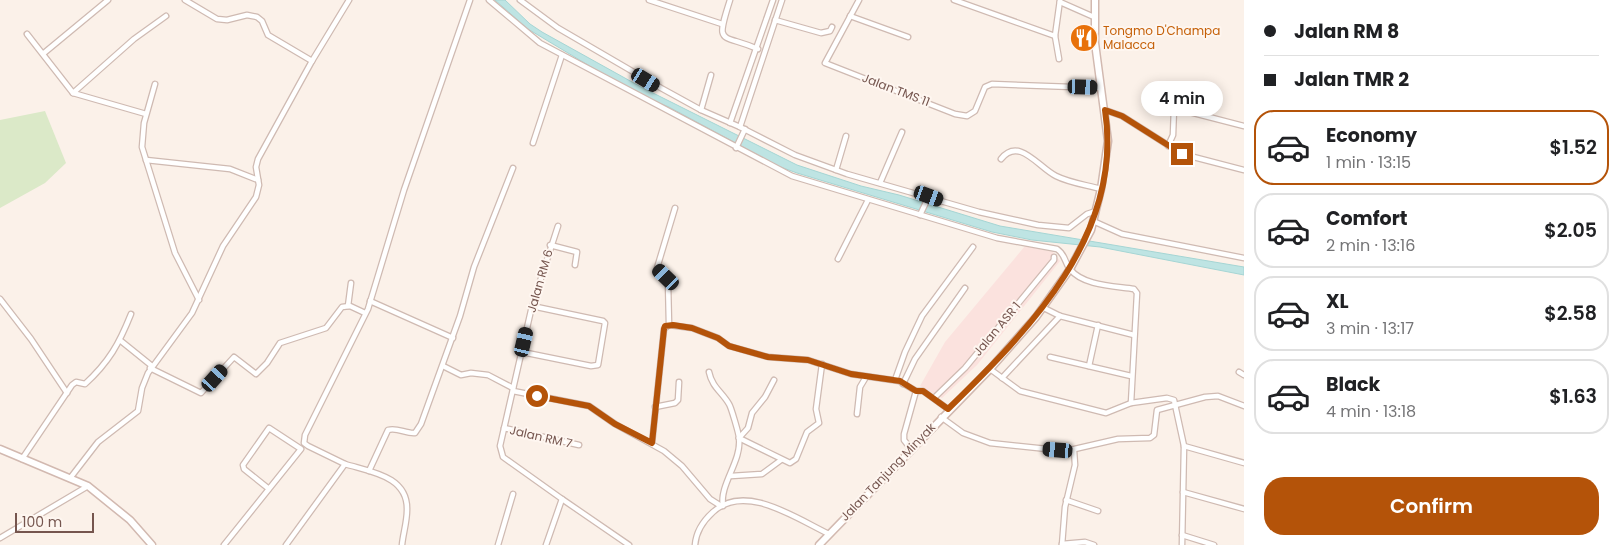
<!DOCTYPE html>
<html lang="en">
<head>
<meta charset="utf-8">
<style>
  :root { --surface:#fff; --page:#f6f6f6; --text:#202124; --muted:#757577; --line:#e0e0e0; --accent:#b45309 }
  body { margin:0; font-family:Poppins,sans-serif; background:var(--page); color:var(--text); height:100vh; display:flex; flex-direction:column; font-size:19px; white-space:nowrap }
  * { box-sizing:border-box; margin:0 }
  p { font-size:16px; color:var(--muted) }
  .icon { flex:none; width:28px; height:28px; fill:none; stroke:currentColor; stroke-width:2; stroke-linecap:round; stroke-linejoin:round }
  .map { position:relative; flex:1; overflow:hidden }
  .side { display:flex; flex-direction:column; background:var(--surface); width:375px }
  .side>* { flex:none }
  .hud { display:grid; align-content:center; height:110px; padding:0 20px; background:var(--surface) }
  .scale { position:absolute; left:15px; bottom:12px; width:79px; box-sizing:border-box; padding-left:5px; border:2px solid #75554e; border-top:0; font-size:14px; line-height:18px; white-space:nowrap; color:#75554e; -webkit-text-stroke:4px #fef6f0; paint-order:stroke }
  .end { position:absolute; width:22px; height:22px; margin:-11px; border:6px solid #b45309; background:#fff; box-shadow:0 0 0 2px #fff }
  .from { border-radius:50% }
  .bubble { position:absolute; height:35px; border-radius:18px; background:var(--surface); box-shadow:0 2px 12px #0003; font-size:16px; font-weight:600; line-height:35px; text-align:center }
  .car { position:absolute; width:15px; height:30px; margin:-15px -8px; border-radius:6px; box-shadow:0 0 4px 1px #0007; background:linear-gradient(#222 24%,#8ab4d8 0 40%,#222 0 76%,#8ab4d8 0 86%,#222 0) }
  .hud b { display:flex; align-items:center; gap:18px; height:48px; font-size:19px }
  .hud b+b { border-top:1px solid var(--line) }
  .hud i { width:12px; height:12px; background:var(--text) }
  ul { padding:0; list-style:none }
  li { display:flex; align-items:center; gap:15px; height:75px; margin:0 10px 8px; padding:0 10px; border:2px solid var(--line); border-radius:20px }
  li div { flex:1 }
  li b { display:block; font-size:19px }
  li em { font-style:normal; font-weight:600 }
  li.active { border-color:var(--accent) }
  li>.icon { width:45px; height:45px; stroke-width:1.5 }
  .primary-button { display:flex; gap:10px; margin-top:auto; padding:10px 20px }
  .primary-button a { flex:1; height:58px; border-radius:20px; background:var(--accent); color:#fff; font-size:20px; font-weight:600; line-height:58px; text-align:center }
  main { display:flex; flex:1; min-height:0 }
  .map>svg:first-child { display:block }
  .commercial { fill:#fbe2de }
  .green { fill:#dbe9c8 }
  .water { fill:#bee4e3; stroke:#a5d5d4 }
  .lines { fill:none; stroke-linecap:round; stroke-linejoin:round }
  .street-casing { stroke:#cfbab2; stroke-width:7 }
  .secondary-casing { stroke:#d2b9b0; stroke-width:9 }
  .street { stroke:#fff; stroke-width:4.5 }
  .secondary { stroke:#fff; stroke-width:6 }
  .route { stroke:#b45309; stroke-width:6 }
  .labels { text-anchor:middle; stroke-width:4; stroke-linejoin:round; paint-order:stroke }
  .food-label { font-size:12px; fill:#c56008; stroke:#fef6f0; text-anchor:start }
  .street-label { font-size:12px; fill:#75554e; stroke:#fef6f0 }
</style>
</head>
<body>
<main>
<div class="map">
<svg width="1244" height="545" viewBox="0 0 1244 545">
  <rect width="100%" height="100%" fill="#fbf1e9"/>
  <!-- commercial -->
  <polygon class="commercial" points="1025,246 1053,252 1060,261 977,365 942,398 920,386 945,342"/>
  <!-- green -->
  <polygon class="green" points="45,111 66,163 45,183 0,208 0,120"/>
  <!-- water -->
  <polygon class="water" points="495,0 505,0 530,24 542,32 641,87 797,165 861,186 899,195 1000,226 1244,267 1244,275 1100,247 1032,240 992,232 797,173 778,166 669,107 633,92 528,29"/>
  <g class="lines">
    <defs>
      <g id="street">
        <polyline points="185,0 217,19 227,20 247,15 257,17 262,21 268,35 312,61"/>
        <path d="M489,0L540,43L792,176L997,238L1057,249C1066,255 1064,262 1070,269C1083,286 1115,286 1134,289L1137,293L1131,403"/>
        <polyline points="520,0 558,28 661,88 701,110 740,127 795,155 847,174 979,212 1038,225 1069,228 1087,214 1096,211"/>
        <polyline points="649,0 722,24"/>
        <path d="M730,0C715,47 721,33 758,49"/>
        <polyline points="859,0 825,63 955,114 967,116 975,111 985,87 992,84 1101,88"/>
        <polyline points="954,0 1055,36"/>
        <polyline points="1060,2 1094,17"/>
        <polyline points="850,16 908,37"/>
        <polyline points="775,20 821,33 830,31 832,27"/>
        <polyline points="27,34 73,93 146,114"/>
        <polyline points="44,53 108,0"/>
        <polyline points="1059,59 1055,36 1060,0"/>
        <polyline points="155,84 144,123 142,147 175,253 199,300"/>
        <polyline points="73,93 134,39 166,16"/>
        <polyline points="701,110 711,75"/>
        <polyline points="1105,110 1122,116 1182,154 1244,170"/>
        <polyline points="730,123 773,0"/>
        <polyline points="740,127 782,0"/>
        <polyline points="533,143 562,55"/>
        <polyline points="1168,146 1173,135 1174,108 1244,126"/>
        <polyline points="736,148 745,129"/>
        <path d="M1001,159C1019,136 1039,168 1056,176C1070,183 1087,185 1101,189"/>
        <polyline points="146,160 230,169 258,180"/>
        <polyline points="836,170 846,136"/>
        <polyline points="880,183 902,132"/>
        <polyline points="920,215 929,196"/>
        <polyline points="1093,221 1122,234 1244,258"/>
        <polyline points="550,245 577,252 575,265"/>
        <polyline points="838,259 868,200"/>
        <polyline points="0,299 31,339 67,393"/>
        <polyline points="370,301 453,338"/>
        <polyline points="348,306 351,283"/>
        <polyline points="1044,308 1060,316 1134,335"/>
        <polyline points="669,325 668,282 657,268 675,208"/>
        <polyline points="121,341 152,366"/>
        <polyline points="522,352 591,366 598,365 605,323 603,321 532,306"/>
        <polyline points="1050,357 1131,376"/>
        <polyline points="443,366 461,375 471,373 488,375 513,388"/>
        <polyline points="1089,366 1098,325"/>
        <polyline points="150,368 201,393 234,357 256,374 267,363 280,343 326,328 342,307 350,306 365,313"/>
        <polyline points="990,369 1020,391 1106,413 1131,403 1167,398 1174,400 1184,446 1182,545"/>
        <path d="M709,372C712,387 722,392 729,404C731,407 739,434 739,438C742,461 719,485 723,506"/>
        <polyline points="1239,372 1244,375"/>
        <polyline points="1002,378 1060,316"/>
        <polyline points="895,380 905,352 922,316 973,247"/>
        <polyline points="903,384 915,359 965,288"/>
        <polyline points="513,391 589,406 615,424 664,451 682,466 710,499 721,506"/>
        <polyline points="934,398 965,368 1054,260 1054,257"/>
        <polyline points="655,407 675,403 678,400 679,382"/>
        <polyline points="857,414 860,387 866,377"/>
        <polyline points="941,417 963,433 990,443 1066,451 1118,439 1150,438 1154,435 1157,410 1205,397 1218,396 1244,406"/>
        <polyline points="504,428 579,445"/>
        <polyline points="739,438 790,463 796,459 807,432 819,423 816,409 822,364"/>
        <polyline points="739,438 748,428 752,413 765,397 774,380"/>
        <polyline points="652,443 664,329 669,325 692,328 718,338 729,346 768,357 808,360 851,374 899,381 916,391 923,391 948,409"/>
        <polyline points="1184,446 1244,463"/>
        <polyline points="911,449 904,440 904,434 916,391"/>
        <path d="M22,459L72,385L76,382L85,384C109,362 119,344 131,314"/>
        <path d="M345,464C371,472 408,476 407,510C407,522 403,534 402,545"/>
        <path d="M369,471L388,430C397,427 406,434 415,433L421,424L460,316L474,267L513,168"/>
        <polyline points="731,476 762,474 781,460"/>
        <polyline points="71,477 98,442 138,411 142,388 148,373 192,313 223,246 256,197 259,185 256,167 258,159 312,61 349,0"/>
        <polyline points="1183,492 1244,509"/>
        <polyline points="562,499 629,545"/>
        <polyline points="1066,500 1098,511"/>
        <polyline points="1182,535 1214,545"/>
        <polyline points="0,538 88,486"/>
        <polyline points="1062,544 1085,542 1094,545"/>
        <polyline points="224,545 301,449 269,428 243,465 244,469 269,489"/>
        <polyline points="286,545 345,464 308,446 304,443 305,435 368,309 404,190 470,0"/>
        <polyline points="498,545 513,494"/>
        <polyline points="546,545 562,499 503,457 500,446 532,306 558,226"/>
        <path d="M695,545C696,532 703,521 713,512C745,482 797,519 829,534"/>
        <polyline points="1062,545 1065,507 1075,465 1074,450"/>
      </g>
      <g id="secondary">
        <polyline points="0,449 88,486 130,520 152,545"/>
        <polyline points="819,545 990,369 1036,317 1070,269 1091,230 1101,189 1108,141 1095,43 1095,0"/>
      </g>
    </defs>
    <!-- street casing -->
    <use href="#street" class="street-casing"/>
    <!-- secondary casing -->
    <use href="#secondary" class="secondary-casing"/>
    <!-- street -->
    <use href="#street" class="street"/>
    <!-- secondary -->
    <use href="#secondary" class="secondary"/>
  </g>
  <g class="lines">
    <!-- route -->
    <path class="route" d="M537,396L589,406L615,424L652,443L664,329L665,326L673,325L692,328L718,338L729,346L768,357L808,360L851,374L900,381L916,391H923L948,409C1030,329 1124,234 1105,110L1122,116L1182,154"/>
  </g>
  <!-- icons -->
  <defs>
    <symbol id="restaurant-disc" viewBox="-11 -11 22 22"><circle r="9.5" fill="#e8710a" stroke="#fef6f0"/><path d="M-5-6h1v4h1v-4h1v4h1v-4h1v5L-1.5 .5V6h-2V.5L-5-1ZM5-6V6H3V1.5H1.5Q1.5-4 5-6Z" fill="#fff"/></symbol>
  </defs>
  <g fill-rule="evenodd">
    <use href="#restaurant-disc" x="1068" y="22" width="32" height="32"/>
  </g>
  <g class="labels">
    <!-- food labels -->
    <g class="food-label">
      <text x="1103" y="35">Tongmo D'Champa<tspan x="1103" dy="14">Malacca</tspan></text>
    </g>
    <!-- street labels -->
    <g class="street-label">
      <text transform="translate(896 90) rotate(21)" y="4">Jalan TMS 11</text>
      <text transform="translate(540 281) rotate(-74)" y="4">Jalan RM 6</text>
      <text transform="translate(997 329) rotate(-50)" y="4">Jalan ASR 1</text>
      <text transform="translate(541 437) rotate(13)" y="4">Jalan RM 7</text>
      <text transform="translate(888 472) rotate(-46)" y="4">Jalan Tanjung Minyak</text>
    </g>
  </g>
</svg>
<div class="scale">100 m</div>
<i class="end from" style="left:537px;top:396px"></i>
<i class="end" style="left:1182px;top:154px"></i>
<div class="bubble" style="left:1141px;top:81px;width:82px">4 min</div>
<i class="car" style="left:646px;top:80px;rotate:121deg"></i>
<i class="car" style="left:1083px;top:87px;rotate:92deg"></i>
<i class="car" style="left:929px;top:196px;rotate:110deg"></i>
<i class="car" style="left:666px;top:277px;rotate:314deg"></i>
<i class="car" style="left:524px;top:342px;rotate:13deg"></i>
<i class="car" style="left:215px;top:378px;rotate:42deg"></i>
<i class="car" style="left:1058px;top:450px;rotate:275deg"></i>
</div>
<section class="side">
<div class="hud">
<b><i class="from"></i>Jalan RM 8</b>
<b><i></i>Jalan TMR 2</b>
</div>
<ul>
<li class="active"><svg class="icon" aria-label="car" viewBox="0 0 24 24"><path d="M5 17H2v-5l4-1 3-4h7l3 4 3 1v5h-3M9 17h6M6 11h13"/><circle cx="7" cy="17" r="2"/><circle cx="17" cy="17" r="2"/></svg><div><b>Economy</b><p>1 min · 13:15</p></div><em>$1.52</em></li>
<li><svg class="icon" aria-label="car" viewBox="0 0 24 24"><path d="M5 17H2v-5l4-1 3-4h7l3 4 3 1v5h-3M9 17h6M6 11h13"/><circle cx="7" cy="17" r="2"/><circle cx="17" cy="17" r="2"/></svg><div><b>Comfort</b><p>2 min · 13:16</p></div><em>$2.05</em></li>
<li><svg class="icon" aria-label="car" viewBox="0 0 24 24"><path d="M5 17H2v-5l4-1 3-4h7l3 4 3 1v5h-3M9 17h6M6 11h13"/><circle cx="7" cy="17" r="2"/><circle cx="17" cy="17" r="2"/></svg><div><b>XL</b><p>3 min · 13:17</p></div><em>$2.58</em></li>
<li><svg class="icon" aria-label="car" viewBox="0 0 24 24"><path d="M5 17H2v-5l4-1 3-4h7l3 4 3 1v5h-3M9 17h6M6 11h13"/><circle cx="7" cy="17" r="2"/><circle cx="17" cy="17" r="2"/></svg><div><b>Black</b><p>4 min · 13:18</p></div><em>$1.63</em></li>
</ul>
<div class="primary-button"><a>Confirm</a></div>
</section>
</main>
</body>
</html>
